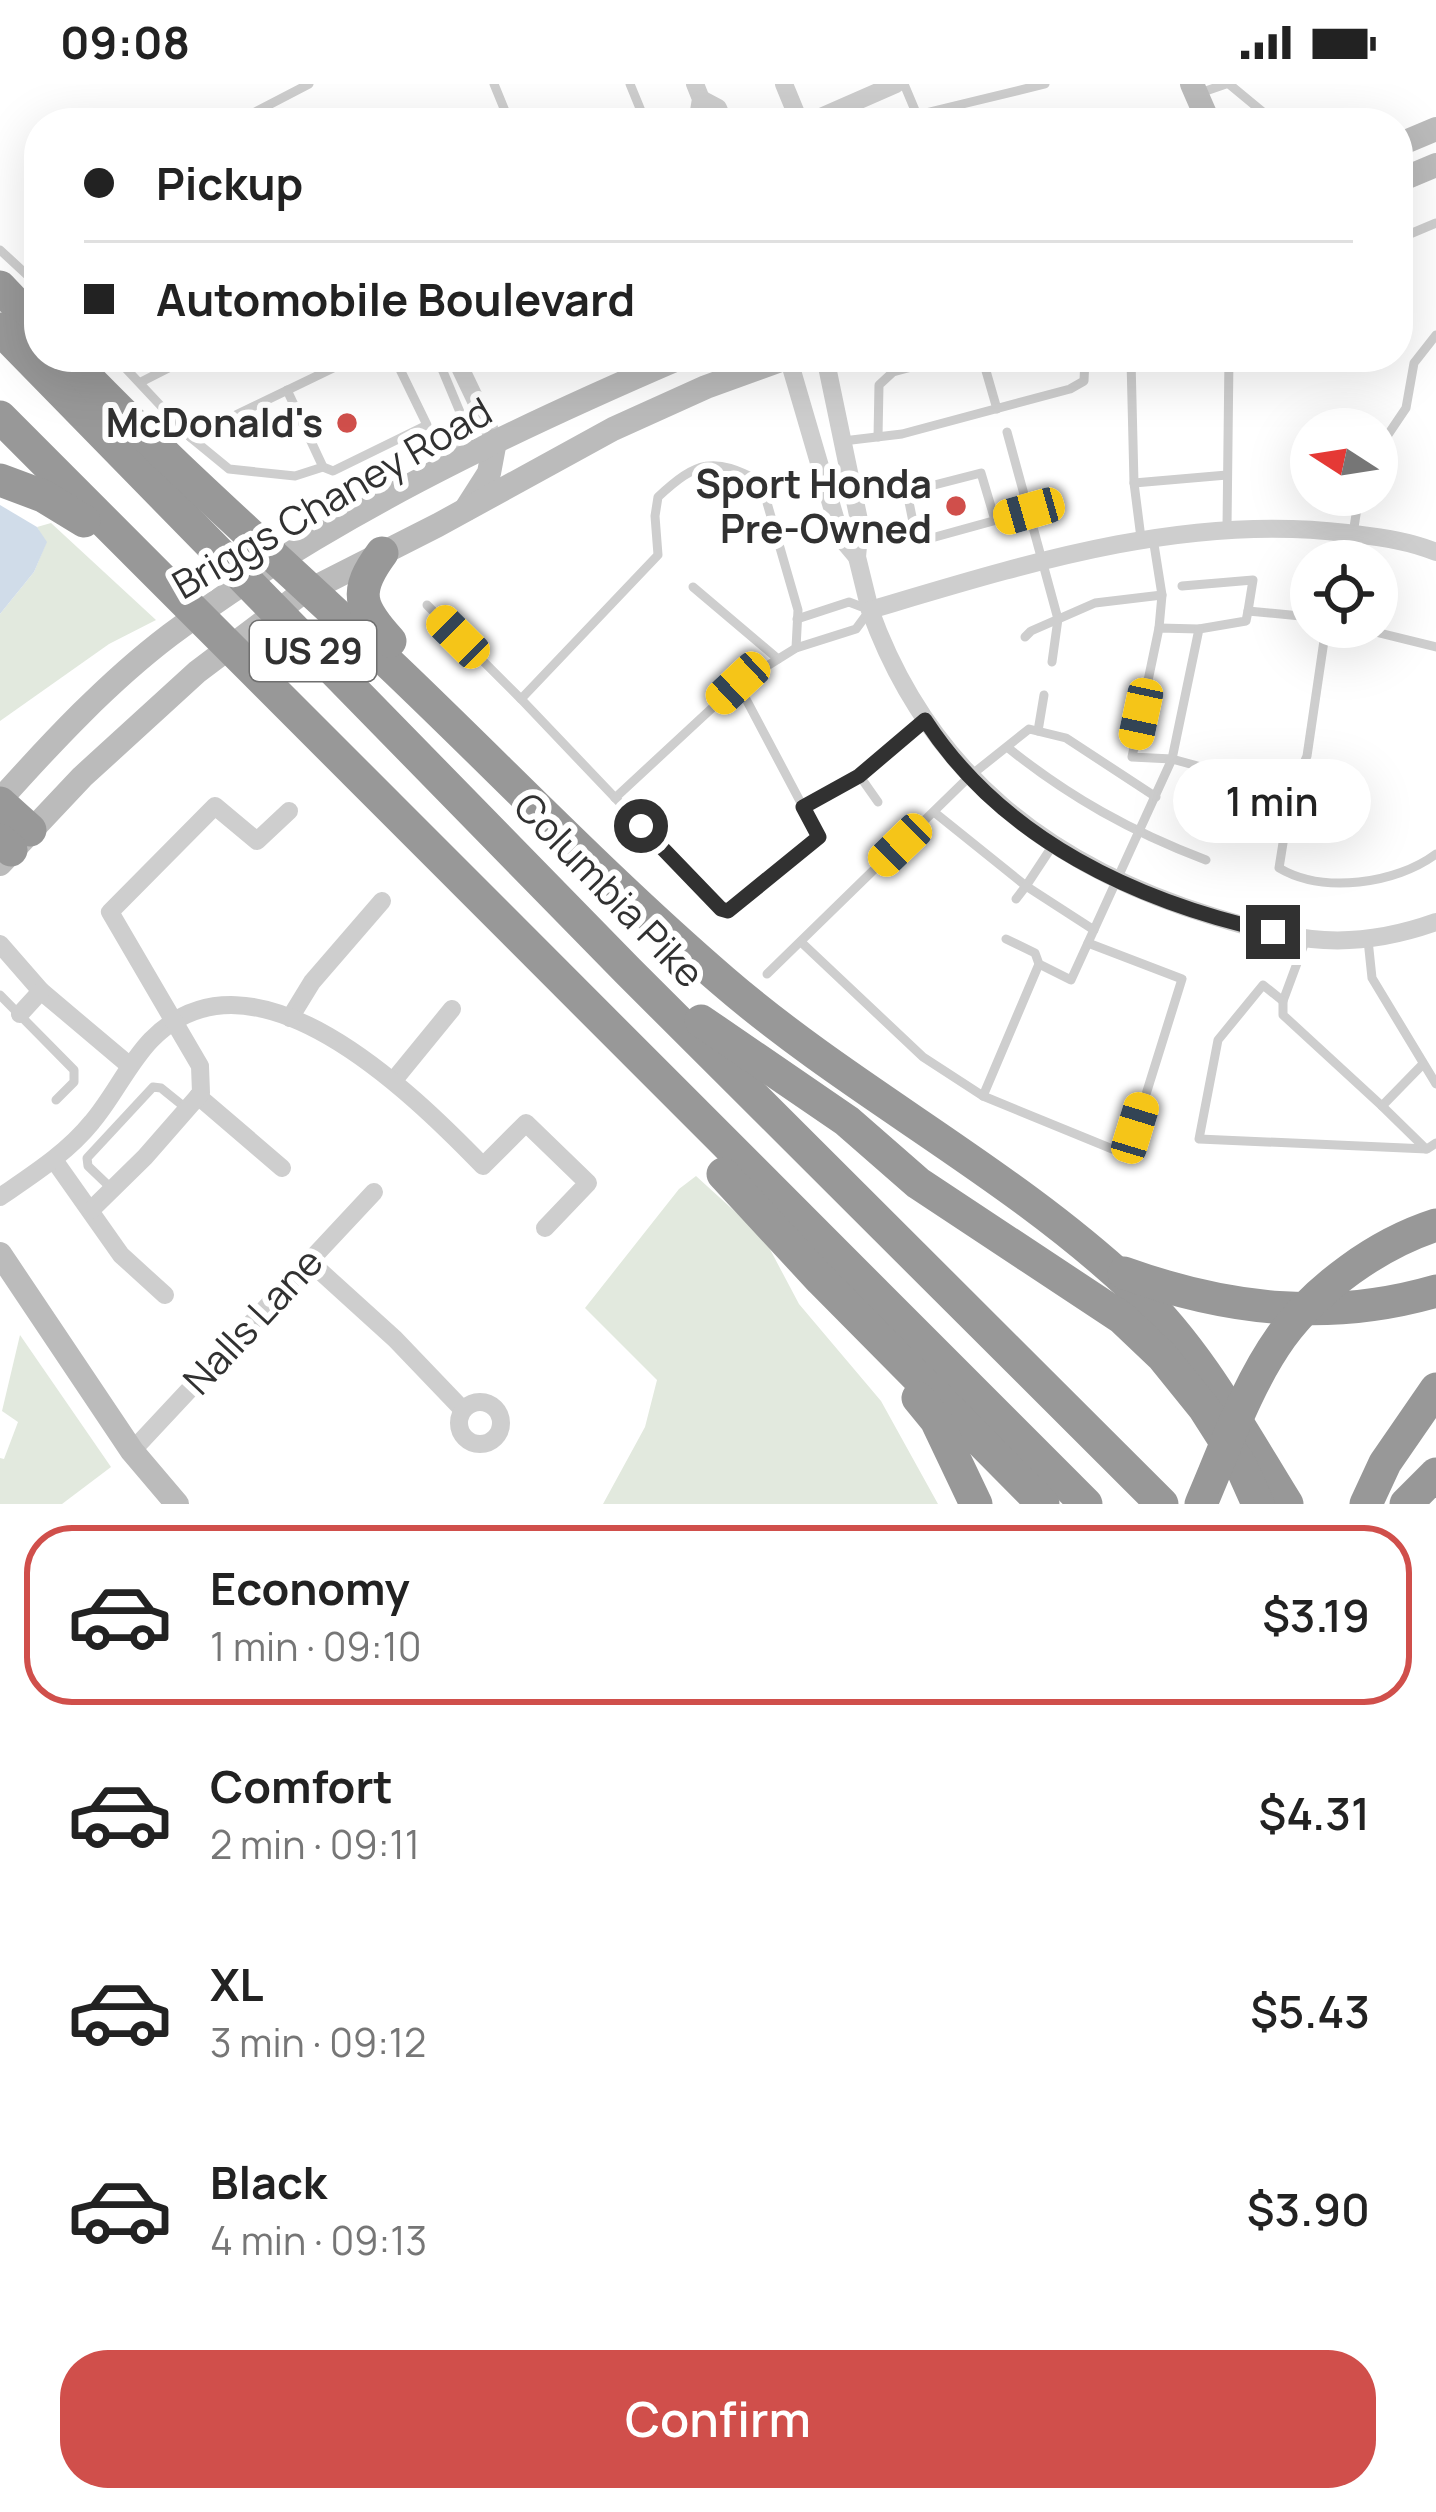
<!DOCTYPE html>
<html lang="en">
<head>
<meta charset="utf-8">
<style>
  :root { --surface:#fff; --page:#f2f2f2; --text:#222; --muted:#767676; --line:#e0e0e0; --accent:#d04f4b }
  body { margin:0; font-family:Manrope,sans-serif; background:var(--page); color:var(--text); height:100vh; display:flex; flex-direction:column; font-size:45px; white-space:nowrap }
  * { box-sizing:border-box; margin:0 }
  p { font-size:39px; color:var(--muted) }
  .icon { flex:none; width:66px; height:66px; fill:none; stroke:currentColor; stroke-width:2; stroke-linecap:round; stroke-linejoin:round }
  .map { position:relative; height:1420px; overflow:hidden }
  .panel { display:flex; flex-direction:column; background:var(--surface); flex:1 }
  .panel>* { flex:none }
  .banner { position:absolute; left:24px; top:24px; width:1389px; height:264px; border-radius:48px; box-shadow:0 12px 48px #0002; display:grid; align-content:center; height:264px; padding:0 60px; background:var(--surface) }
  .needle { width:78px; rotate:282deg }
  .buttons { position:absolute; left:1290px; top:324px; display:grid; gap:24px }
  .buttons a { display:grid; place-items:center; width:108px; height:108px; border-radius:50%; background:var(--surface); box-shadow:0 12px 48px #0002; font-size:60px }
  .end { position:absolute; width:54px; height:54px; margin:-27px; border:15px solid #313131; background:#fff; box-shadow:0 0 0 6px #fff }
  .from { border-radius:50% }
  .bubble { position:absolute; height:84px; border-radius:42px; background:var(--surface); box-shadow:0 12px 48px #0002; font-size:39px; font-weight:600; line-height:84px; text-align:center }
  .car { position:absolute; width:36px; height:72px; margin:-36px -18px; border-radius:15px; box-shadow:0 0 9px 3px #0007; background:linear-gradient(#f5c518 24%,#345 0 40%,#f5c518 0 76%,#345 0 86%,#f5c518 0) }
  .banner b { display:flex; align-items:center; gap:42px; height:114px; font-size:45px }
  .banner b+b { border-top:3px solid var(--line) }
  .banner i { width:30px; height:30px; background:var(--text) }
  ul { padding:21px 0 0; list-style:none }
  li { display:flex; align-items:center; gap:36px; height:180px; margin:0 24px 18px; padding:0 36px; border:6px solid transparent; border-radius:48px }
  li div { flex:1 }
  li b { display:block; font-size:45px }
  li em { font-style:normal; font-weight:600 }
  li.selected { border-color:var(--accent) }
  li>.icon { width:108px; height:108px; stroke-width:1.5 }
  .cta { display:flex; gap:24px; margin-top:auto; padding:24px 60px }
  .cta a { flex:1; height:138px; border-radius:48px; background:var(--accent); color:#fff; font-size:48px; font-weight:600; line-height:138px; text-align:center }
  .status { display:flex; justify-content:space-between; align-items:center; height:84px; padding:0 60px; background:var(--surface); direction:ltr }
  .status svg { height:33px; fill:currentColor }
  .map>svg:first-child { display:block }
  .green { fill:#e2e9de }
  .water { fill:#d0dce9 }
  .lines { fill:none; stroke-linecap:round; stroke-linejoin:round }
  .lane { stroke:#cecece; stroke-width:9 }
  .street { stroke:#cecece; stroke-width:18 }
  .secondary { stroke:#bbb; stroke-width:24 }
  .highway { stroke:#989898; stroke-width:33 }
  .route { stroke:#313131; stroke-width:15 }
  .poi-dot { fill:#d04f4b; stroke:#fff; stroke-width:4.5 }
  .labels { text-anchor:middle; stroke-width:12; stroke-linejoin:round; paint-order:stroke }
  .shield { fill:#fff; stroke:#6f6f6f; stroke-width:3 }
  .shield-label { font-size:36px; font-weight:bold; fill:#313131 }
  .poi-label { font-size:39px; font-weight:bold; fill:#313131; stroke:#fff; text-anchor:end }
  .street-label { font-size:39px; fill:#313131; stroke:#fff }
</style>
</head>
<body>
<div class="status"><b>09:08</b><svg viewBox="0 0 49 12"><path d="M0 12V9h3v3zM5 12V6h3v6zM10 12V3h3v9zM15 12V0h3v12zM26 1h20v11H26zM47 4h2v5h-2z"/></svg></div>
<div class="map">
<svg width="1436" height="1420" viewBox="0 0 1436 1420">
  <rect width="100%" height="100%" fill="#fff"/>
  <!-- green -->
  <g class="green">
    <polygon points="51,439 156,536 109,560 0,637 0,530 34,488 46,459 37,443"/>
    <polygon points="696,1092 764,1154 799,1220 881,1317 938,1420 603,1420 645,1343 657,1296 585,1224 679,1105"/>
    <polygon points="20,1251 111,1383 62,1420 0,1420 0,1374 4,1375 18,1338 2,1327"/>
  </g>
  <!-- water -->
  <polygon class="water" points="0,421 37,443 47,458 34,488 0,530"/>
  <g class="lines">
    <!-- lane -->
    <g class="lane">
      <polyline points="494,0 510,39"/>
      <polyline points="630,0 646,39"/>
      <polyline points="904,0 917,31 1045,0"/>
      <polyline points="1229,0 1276,39"/>
      <polyline points="1197,10 1226,0"/>
      <polyline points="234,39 309,0"/>
      <polyline points="1398,155 1436,139"/>
      <polyline points="0,166 39,202"/>
      <polyline points="115,273 190,353 356,273"/>
      <polyline points="437,273 465,340 458,368"/>
      <polyline points="619,273 631,295"/>
      <polyline points="982,273 997,325"/>
      <polyline points="1131,276 1134,399 1141,454"/>
      <polyline points="141,298 190,273"/>
      <polyline points="287,306 323,383 333,387 427,341 394,273"/>
      <polyline points="1007,348 1058,535 1052,578"/>
      <polyline points="190,353 229,385 295,392 323,383"/>
      <polyline points="878,353 879,301 893,288 949,273"/>
      <polyline points="843,357 902,350 1070,305 1084,297 1085,273"/>
      <polyline points="1377,367 1406,324 1414,279 1436,251"/>
      <polyline points="1134,399 1227,391"/>
      <polyline points="861,442 917,458 1029,427"/>
      <polyline points="1227,443 1229,273"/>
      <polyline points="1353,450 1359,411"/>
      <polyline points="1153,454 1162,511 1159,544"/>
      <polyline points="917,458 907,408 981,389 995,436"/>
      <polyline points="1182,502 1253,496 1248,527 1311,533"/>
      <polyline points="693,503 778,575"/>
      <path d="M427,521L521,615L658,471L655,432L658,413C697,377 713,372 761,398L798,526L796,564"/>
      <polyline points="1248,527 1246,537 1199,545 1159,544 1132,673 1172,675 1212,686 1254,682 1291,709"/>
      <path d="M1326,543L1307,672L1291,709L1279,784C1323,810 1396,800 1436,770"/>
      <polyline points="1355,543 1436,563"/>
      <polyline points="1025,553 1031,547 1095,519 1162,511"/>
      <polyline points="521,615 721,825 728,827 819,753 738,600"/>
      <polyline points="1038,647 1044,611"/>
      <path d="M1007,663C1069,713 1132,748 1206,776"/>
      <polyline points="859,691 878,718"/>
      <polyline points="615,714 738,600 796,564 856,545 870,526 849,518 797,535"/>
      <polyline points="803,723 859,691 925,636"/>
      <polyline points="934,728 1026,802 1016,815"/>
      <polyline points="1053,761 1026,802 1094,846"/>
      <polyline points="1006,855 1035,869 1039,880 1071,896 1172,675 1199,545"/>
      <polyline points="1306,855 1283,917 1263,901 1218,956 1199,1055 1427,1065 1436,1059"/>
      <polyline points="1368,856 1372,894 1436,1000"/>
      <polyline points="801,858 923,973 983,1012 1127,1071 1182,895 1088,859"/>
      <polyline points="767,890 970,692 1029,645 1066,654 1156,713"/>
      <polyline points="0,911 74,986 74,998 56,1016"/>
      <polyline points="1283,917 1283,931 1382,1022"/>
      <polyline points="1423,980 1382,1022 1426,1065"/>
      <polyline points="983,1012 1039,880"/>
      <polyline points="112,1105 88,1082 87,1074 153,1003 161,1004 187,1025"/>
    </g>
    <!-- street -->
    <g class="street">
      <polyline points="695,0 701,15 697,39"/>
      <polyline points="784,0 800,39"/>
      <polyline points="701,15 718,24 724,39"/>
      <polyline points="807,39 896,0"/>
      <polyline points="455,273 495,357"/>
      <polyline points="788,273 841,454 857,473"/>
      <polyline points="825,273 860,441 857,473 870,526"/>
      <path d="M1436,468C1407,456 1377,453 1347,449C1184,429 1025,480 870,526C929,690 1050,782 1212,832C1296,858 1352,868 1436,838"/>
      <polyline points="0,860 41,907 130,982"/>
      <polyline points="20,930 41,907"/>
      <polyline points="290,934 312,898 382,817"/>
      <polyline points="394,996 452,925"/>
      <polyline points="198,1012 282,1084"/>
      <polyline points="54,1076 121,1171 165,1211"/>
      <path d="M0,1113C32,1091 67,1069 92,1038C114,1012 128,980 151,956C253,851 412,1009 483,1082L526,1039L588,1099L545,1144"/>
      <polyline points="91,1126 145,1073 201,1009 200,982 110,828 215,722 257,757 289,727"/>
      <polyline points="309,1177 395,1255 463,1326"/>
      <circle cx="480" cy="1339" r="21"/>
      <polyline points="132,1367 374,1108"/>
    </g>
    <!-- secondary -->
    <g class="secondary">
      <polyline points="1192,0 1209,39"/>
      <polyline points="1398,61 1436,45"/>
      <polyline points="1398,97 1436,81"/>
      <polyline points="466,425 489,389 495,357"/>
      <path d="M0,716C52,658 108,598 170,551C325,435 505,349 682,273"/>
      <polyline points="0,780 82,693 197,588 298,512 438,441 613,345 706,303 789,273"/>
      <polyline points="0,1170 132,1367 177,1420"/>
    </g>
    <!-- highway -->
    <g class="highway">
      <polyline points="0,203 39,244"/>
      <polyline points="0,245 628,887 1162,1420"/>
      <path d="M67,273C171,382 285,481 395,585C504,689 609,799 723,897C853,1009 1010,1088 1135,1206C1199,1267 1241,1346 1287,1420"/>
      <polyline points="0,333 1086,1420"/>
      <polyline points="0,396 43,412 84,437"/>
      <path d="M382,469C353,508 359,523 390,557"/>
      <polyline points="0,719 30,746"/>
      <polyline points="0,756 11,766"/>
      <polyline points="701,937 847,1037 918,1099 1122,1234 1162,1272 1204,1324 1241,1382 1258,1420"/>
      <polyline points="723,1090 821,1196 1043,1420"/>
      <path d="M1124,1189C1227,1226 1329,1238 1436,1207"/>
      <polyline points="918,1314 936,1336 976,1420"/>
      <path d="M1201,1420C1225,1365 1246,1302 1281,1253C1317,1204 1377,1160 1436,1141"/>
      <polyline points="1366,1420 1385,1379 1436,1305"/>
      <polyline points="1406,1420 1436,1390"/>
    </g>
  </g>
  <g class="lines">
    <!-- route -->
    <path class="route" d="M641,742L721,825L728,827L819,753L803,723L859,692L925,636C1003,756 1137,818 1273,848"/>
  </g>
  <!-- markers -->
  <g class="poi-dot">
    <circle cx="347" cy="339" r="12"/>
    <circle cx="956" cy="422" r="12"/>
  </g>
  <g class="labels">
    <!-- shield labels -->
    <rect class="shield" x="250" y="537" width="126" height="60" rx="9"/>
    <g class="shield-label">
      <text x="313" y="580">US 29</text>
    </g>
    <!-- poi labels -->
    <g class="poi-label">
      <text x="323" y="353">McDonald's</text>
      <text x="932" y="414">Sport Honda<tspan x="932" dy="45">Pre-Owned</tspan></text>
    </g>
    <!-- street labels -->
    <g class="street-label">
      <text transform="translate(332 414) rotate(-30)" y="14">Briggs Chaney Road</text>
      <text transform="translate(609 806) rotate(46)" y="14">Columbia Pike</text>
      <text transform="translate(253 1237) rotate(-47)" y="14">Nalls Lane</text>
    </g>
  </g>
</svg>
<div class="buttons">
<a><svg class="needle" viewBox="-14 -14 28 28"><path d="M0-13l5 13h-10z" fill="#e53935"/><path d="M0 13l5-13h-10z" fill="#767676"/></svg></a>
<a><svg class="icon" aria-label="locate" viewBox="0 0 24 24"><circle cx="12" cy="12" r="6"/><path d="M12 2v4M12 18v4M2 12h4M18 12h4"/></svg></a>
</div>
<i class="end from" style="left:641px;top:742px"></i>
<i class="end" style="left:1273px;top:848px"></i>
<div class="bubble" style="left:1173px;top:675px;width:198px">1 min</div>
<i class="car" style="left:1029px;top:427px;rotate:254deg"></i>
<i class="car" style="left:458px;top:553px;rotate:315deg"></i>
<i class="car" style="left:738px;top:599px;rotate:227deg"></i>
<i class="car" style="left:1141px;top:630px;rotate:192deg"></i>
<i class="car" style="left:900px;top:761px;rotate:226deg"></i>
<i class="car" style="left:1135px;top:1044px;rotate:17deg"></i>
<div class="banner">
<b><i class="from"></i>Pickup</b>
<b><i></i>Automobile Boulevard</b>
</div>
</div>
<section class="panel">
<ul>
<li class="selected"><svg class="icon" aria-label="car" viewBox="0 0 24 24"><path d="M5 17H2v-5l4-1 3-4h7l3 4 3 1v5h-3M9 17h6M6 11h13"/><circle cx="7" cy="17" r="2"/><circle cx="17" cy="17" r="2"/></svg><div><b>Economy</b><p>1 min · 09:10</p></div><em>$3.19</em></li>
<li><svg class="icon" aria-label="car" viewBox="0 0 24 24"><path d="M5 17H2v-5l4-1 3-4h7l3 4 3 1v5h-3M9 17h6M6 11h13"/><circle cx="7" cy="17" r="2"/><circle cx="17" cy="17" r="2"/></svg><div><b>Comfort</b><p>2 min · 09:11</p></div><em>$4.31</em></li>
<li><svg class="icon" aria-label="car" viewBox="0 0 24 24"><path d="M5 17H2v-5l4-1 3-4h7l3 4 3 1v5h-3M9 17h6M6 11h13"/><circle cx="7" cy="17" r="2"/><circle cx="17" cy="17" r="2"/></svg><div><b>XL</b><p>3 min · 09:12</p></div><em>$5.43</em></li>
<li><svg class="icon" aria-label="car" viewBox="0 0 24 24"><path d="M5 17H2v-5l4-1 3-4h7l3 4 3 1v5h-3M9 17h6M6 11h13"/><circle cx="7" cy="17" r="2"/><circle cx="17" cy="17" r="2"/></svg><div><b>Black</b><p>4 min · 09:13</p></div><em>$3.90</em></li>
</ul>
<div class="cta"><a>Confirm</a></div>
</section>
</body>
</html>
